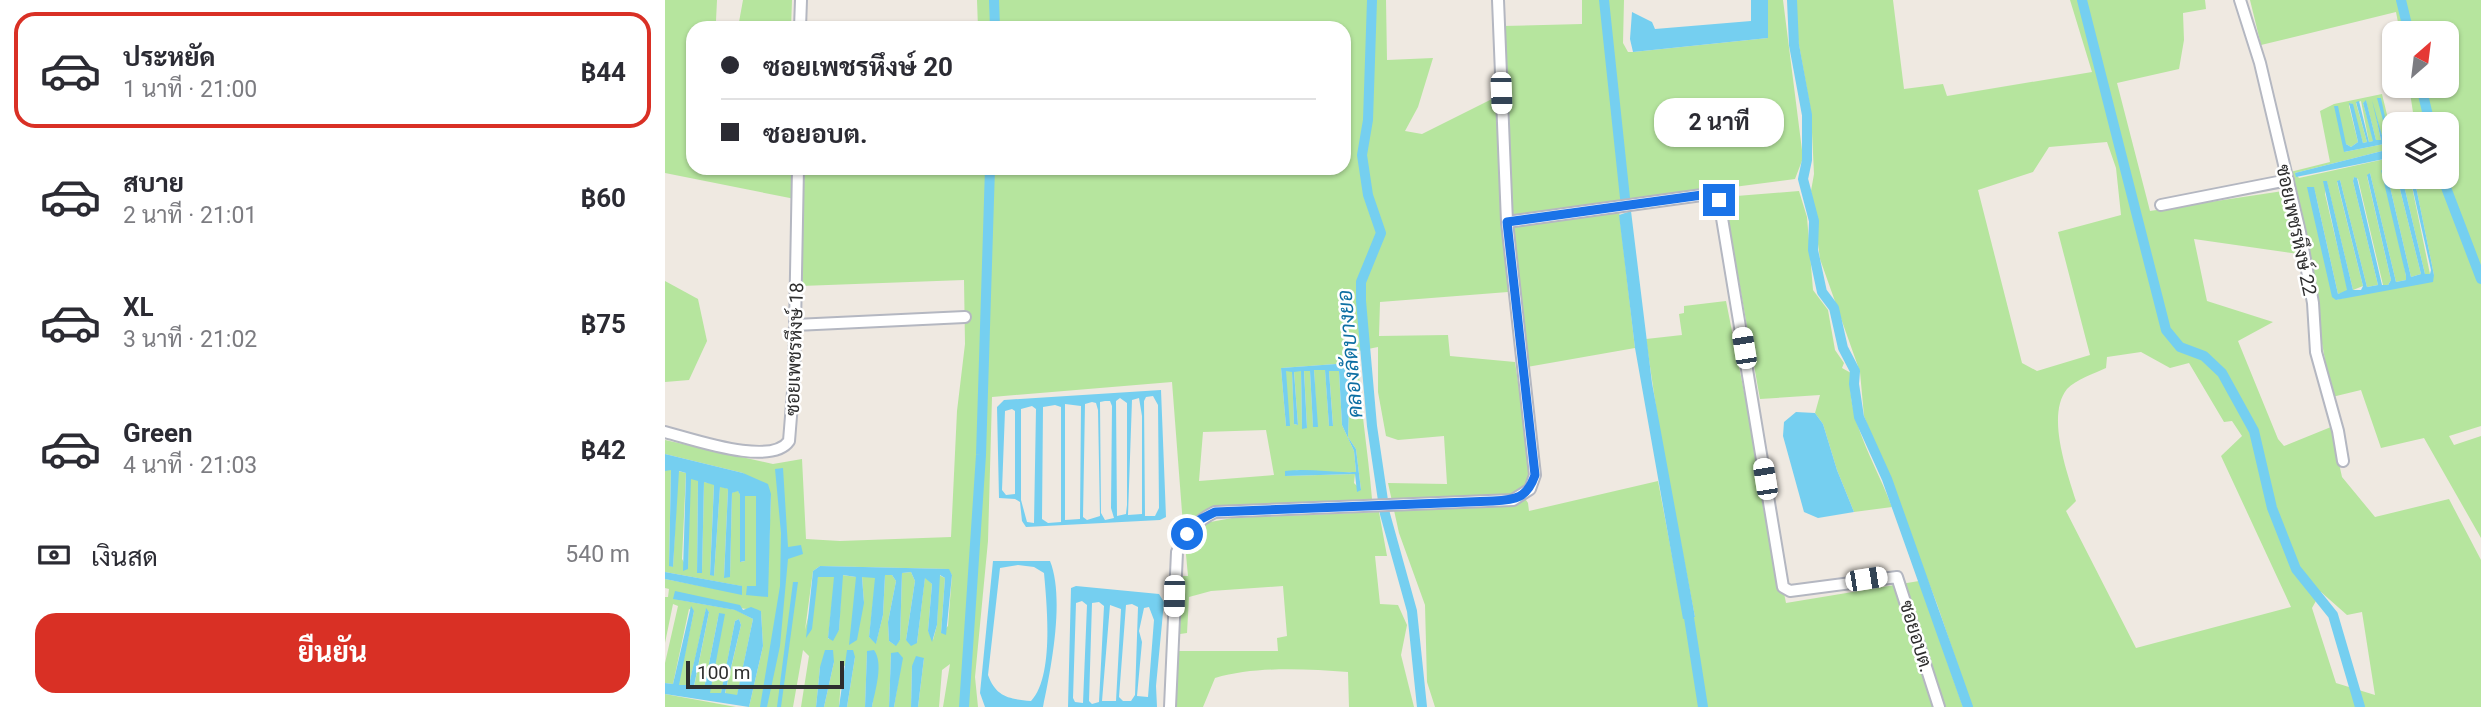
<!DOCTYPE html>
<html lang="th">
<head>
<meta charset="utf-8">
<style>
  :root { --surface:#fff; --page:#f7f7f7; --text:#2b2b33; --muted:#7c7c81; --line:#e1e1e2; --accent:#d93025 }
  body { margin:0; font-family:Roboto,Sarabun,sans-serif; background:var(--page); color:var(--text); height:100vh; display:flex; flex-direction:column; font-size:26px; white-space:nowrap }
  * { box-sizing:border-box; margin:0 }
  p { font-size:23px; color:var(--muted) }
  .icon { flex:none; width:38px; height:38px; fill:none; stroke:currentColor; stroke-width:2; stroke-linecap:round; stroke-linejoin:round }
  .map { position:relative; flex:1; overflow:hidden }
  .drawer { display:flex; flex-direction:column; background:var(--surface); width:665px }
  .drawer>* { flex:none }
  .guide { position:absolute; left:21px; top:21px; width:665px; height:154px; border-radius:21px; box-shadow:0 2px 5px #0004; display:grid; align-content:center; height:154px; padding:0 35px; background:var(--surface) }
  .needle { width:46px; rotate:28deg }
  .fabs { position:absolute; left:1717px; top:21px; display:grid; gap:14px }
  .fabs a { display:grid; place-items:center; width:77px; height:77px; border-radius:14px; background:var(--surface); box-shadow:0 2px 5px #0004; font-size:35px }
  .scale { position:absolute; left:21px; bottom:18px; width:158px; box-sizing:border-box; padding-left:7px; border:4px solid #2e2e2e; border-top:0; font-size:19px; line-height:24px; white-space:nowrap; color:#2e2e2e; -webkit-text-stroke:5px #fff; paint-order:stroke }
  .end { position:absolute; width:32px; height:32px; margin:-16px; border:9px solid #1a73e8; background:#fff; box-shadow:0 0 0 4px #fff }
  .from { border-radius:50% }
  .bubble { position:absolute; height:49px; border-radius:21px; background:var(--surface); box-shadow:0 2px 5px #0004; font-size:23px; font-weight:700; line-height:49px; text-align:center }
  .car { position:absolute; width:21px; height:42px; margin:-21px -10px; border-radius:9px; box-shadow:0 0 5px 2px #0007; background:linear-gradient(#fff 24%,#345 0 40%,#fff 0 76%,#345 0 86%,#fff 0) }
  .guide b { display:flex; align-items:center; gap:24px; height:66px; font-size:26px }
  .guide b+b { border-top:2px solid var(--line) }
  .guide i { width:18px; height:18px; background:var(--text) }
  ul { padding:12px 0 0; list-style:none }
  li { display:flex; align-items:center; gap:21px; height:116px; margin:0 14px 10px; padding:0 21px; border:4px solid transparent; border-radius:21px }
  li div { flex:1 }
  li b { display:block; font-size:26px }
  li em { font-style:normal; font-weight:700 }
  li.active { border-color:var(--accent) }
  li>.icon { width:63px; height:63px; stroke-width:1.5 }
  .pay { display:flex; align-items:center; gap:18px; height:77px; padding:0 35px; font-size:26px }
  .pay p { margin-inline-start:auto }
  .action { display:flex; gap:14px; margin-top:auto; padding:14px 35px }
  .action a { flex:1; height:80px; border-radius:21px; background:var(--accent); color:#fff; font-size:28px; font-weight:700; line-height:80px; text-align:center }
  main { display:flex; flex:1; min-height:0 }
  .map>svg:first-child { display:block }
  .green { fill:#b6e59e; fill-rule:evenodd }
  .water { fill:#75cff0; fill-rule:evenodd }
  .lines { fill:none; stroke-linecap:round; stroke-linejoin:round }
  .canal { stroke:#75cff0; stroke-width:10 }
  .street-casing { stroke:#b4b7c1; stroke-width:14 }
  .street { stroke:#fff; stroke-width:10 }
  .route { stroke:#1a73e8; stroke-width:9 }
  .labels { text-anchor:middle; stroke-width:5; stroke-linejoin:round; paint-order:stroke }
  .street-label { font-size:19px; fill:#2e2e2e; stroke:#fff }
  .water-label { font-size:21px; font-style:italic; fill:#0d6fa3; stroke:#fff }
</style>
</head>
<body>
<main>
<section class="drawer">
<ul>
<li class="active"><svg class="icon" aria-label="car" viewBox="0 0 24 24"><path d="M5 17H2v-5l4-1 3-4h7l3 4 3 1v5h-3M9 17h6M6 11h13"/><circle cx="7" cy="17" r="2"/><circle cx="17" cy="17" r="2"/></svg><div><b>ประหยัด</b><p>1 นาที · 21:00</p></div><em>฿44</em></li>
<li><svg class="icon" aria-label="car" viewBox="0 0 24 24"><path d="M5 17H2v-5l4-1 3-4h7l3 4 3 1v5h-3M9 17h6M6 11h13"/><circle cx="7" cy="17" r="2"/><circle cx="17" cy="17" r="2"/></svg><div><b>สบาย</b><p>2 นาที · 21:01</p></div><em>฿60</em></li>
<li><svg class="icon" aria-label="car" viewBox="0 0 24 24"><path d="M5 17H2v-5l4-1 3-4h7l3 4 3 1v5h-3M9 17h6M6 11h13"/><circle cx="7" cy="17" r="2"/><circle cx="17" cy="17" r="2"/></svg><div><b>XL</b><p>3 นาที · 21:02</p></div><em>฿75</em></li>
<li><svg class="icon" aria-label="car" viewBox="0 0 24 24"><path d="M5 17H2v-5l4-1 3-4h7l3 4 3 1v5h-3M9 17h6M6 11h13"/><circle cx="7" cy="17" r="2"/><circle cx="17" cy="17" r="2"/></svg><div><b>Green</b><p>4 นาที · 21:03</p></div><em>฿42</em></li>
</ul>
<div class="pay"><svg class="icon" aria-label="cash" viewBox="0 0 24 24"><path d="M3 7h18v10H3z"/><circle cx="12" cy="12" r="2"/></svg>เงินสด<p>540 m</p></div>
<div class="action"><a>ยืนยัน</a></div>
</section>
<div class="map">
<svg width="1816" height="707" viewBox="0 0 1816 707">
  <rect width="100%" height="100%" fill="#efe9e1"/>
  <!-- green -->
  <g class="green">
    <polygon points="0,0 52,0 51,21 74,22 78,0 127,0 126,28 28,28 28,168 130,168 130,199 0,173"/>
    <path d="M312,0H721L722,60L768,58L753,107L740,131L757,134L831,97L838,26L917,24V0H959L958,43L963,52H968L1103,38V0H1118L1138,158L1130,179L953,202L970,348L862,367L843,292L715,302L714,336L783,335L785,356L850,362L867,476L855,491L863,503L864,511L993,481L1019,619L1030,617L996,441L981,339L1017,335L1014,314L1019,313V306L1061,301L1121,603L1254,581L1298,707H770L762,682L760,605L734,533L723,483L782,484L779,436L733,440L721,436L713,392V347L693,351C694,401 703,449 707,499L546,507L518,525L507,382L327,397L323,541L310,677L313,707H278L285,664L277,670L274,707H253L259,658L247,666L246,707H229L237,658L226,653L224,707H207L213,666L202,652L200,707H182L190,657L177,668L174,707H159L169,662L155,667L151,707H136L144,656L138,650L128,707H84L98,646L96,611L9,599L71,610L88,619L72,696L60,694L76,625L74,619L70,621L56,694L44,693L54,613L39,689L29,687L44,612L41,609L24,686L13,685L29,611L24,609L8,684L0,683V663L13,606L8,604L0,643V597H3L4,589L0,588V579L77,594L76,586L0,572V468L6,470L4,565L8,567L13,471L21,473L17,559L23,569L25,478L33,480L32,573L37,572L39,482L49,484L45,574L49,576L55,486L63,489L59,577L65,576L67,493L73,490L75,495L76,562L80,561V496H91V587L102,597L106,495L78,473L0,454V440L108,464L137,459L141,539L175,541L286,537L292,411L300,344L299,280L136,286V168H679V28H313ZM678,361L685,376L683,437L691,449L696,490L689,483L690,474L620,476L632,470L642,473L691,472L689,451L677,425L674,371H664L668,425L664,426L660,369H649L652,427L648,426L645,371L639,370L642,428H637L636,371H629L633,425L629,424L627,371H621V426L616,368L671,364ZM601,430L609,475L534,481L538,432ZM155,566L283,569L287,575L283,626L276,633L280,578L274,575L272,625L268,640L263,631L267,584L260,577L252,643L241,640L250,581L246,572L237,573L235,640L230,645L224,641L223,622L231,581L227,575H220L218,615L211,643L204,637L211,577L197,576L199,603L191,577L177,575L174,630L163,639L170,577H153L140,630L148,571Z"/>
    <path d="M1132,0H1228L1239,89L1278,84L1282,96L1427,72L1405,0H1540L1541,9L1518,13L1519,40L1514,69L1452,83L1485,211L1618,191L1634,254L1529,239L1542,301L1608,322L1573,341L1613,439L1619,446L1666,427L1677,477L1710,517L1784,499L1816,560V707H1307L1272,604L1199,416L1195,372L1155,259L1146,191L1149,174L1146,112L1132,34ZM1442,142L1451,168L1456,215L1393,232L1425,355L1372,371L1357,363L1313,190L1368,172L1384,147ZM1476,352L1505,368L1524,363L1559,422L1567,421L1577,436L1556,456L1626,607L1471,648L1401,511L1411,501C1402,472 1381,415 1402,389C1410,380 1430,373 1441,368L1442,357ZM1656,592L1682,615L1697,612L1710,695L1671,683L1647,608Z"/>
    <path d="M1585,0H1816V426L1784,436L1789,445L1816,436V538L1759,438L1716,448L1696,390L1667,397L1625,172L1665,162L1655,111L1669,104L1717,94L1724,123L1749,119L1744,86H1782V33H1735L1731,12L1596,45ZM1714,97L1725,139L1729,138V124H1782V177H1749L1769,275L1671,300L1649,187L1673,294L1683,291L1660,194L1662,182L1688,290L1698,286L1672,182L1675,180L1702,287L1713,285L1688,181L1689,177L1693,179L1718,285H1723L1726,280L1702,176L1705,173L1731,282L1741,280V276L1722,174L1746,277L1756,274L1732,177H1729V157L1634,178L1630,173L1729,148V142L1679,152L1681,144L1686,147L1693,142L1684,106L1686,103L1698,143L1702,142L1691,103L1696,101L1704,142L1709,141L1698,103L1701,101L1711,140L1716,141L1711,116L1718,140H1723Z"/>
    <polygon points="1737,177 1745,177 1765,274 1760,274"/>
    <path d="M1134,191L1142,217L1148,290L1163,310L1170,350L1179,363L1177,368L1186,373C1180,417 1212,466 1227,507L1189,512L1172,470L1158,424L1150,413L1155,395L1095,399L1059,197Z"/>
    <polygon points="0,281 33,299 42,341 24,380 0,382"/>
    <path d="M714,512L722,556H710L715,604L733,605L742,625L736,655L749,707H684L683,672C640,669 591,666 550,678L538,707H508L512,651H613L612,638L622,636L618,586L546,591L524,597L522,633L515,634L512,576H523L520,544L540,523L567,518Z"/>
    <polygon points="0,694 71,707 0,707"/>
  </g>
  <!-- water -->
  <g class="water">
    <polygon points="1086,0 1103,0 1103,38 968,52 965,39 967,12 987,22 990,29 1086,21"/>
    <polygon points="1712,98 1716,98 1724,136 1729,138 1729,142 1679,152 1669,106 1673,106 1681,144 1686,147 1693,142 1684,103 1688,104 1698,143 1702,142 1691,102 1694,101 1704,142 1708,141 1698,103 1701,100 1711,140 1716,140 1707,100 1718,139 1723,139"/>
    <polygon points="1729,148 1729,157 1631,177 1630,173"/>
    <polygon points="1716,170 1722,174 1746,277 1756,274 1732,177 1737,177 1760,274 1765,274 1766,270 1745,177 1749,177 1769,275 1768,282 1671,300 1667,297 1642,187 1649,187 1673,294 1682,290 1658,181 1662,181 1688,290 1696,290 1698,286 1672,181 1675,180 1702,287 1713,285 1688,181 1689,177 1692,178 1717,285 1723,285 1726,280 1702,175 1705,173 1731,282 1741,280 1741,276"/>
    <polygon points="966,211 987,383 1030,617 1018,619 970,348 954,215"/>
    <path d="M678,361L685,376L683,437L691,449L696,490L692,492L690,474L620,476V471C643,468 667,473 691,472L689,451L677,425L674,371H664L668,426H664L660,370H649L653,427H648L645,371H639L642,428L637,429L636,371L629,372L633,425L629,424L627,372L621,371L625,426H621L616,368L671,364Z"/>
    <path d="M496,390L501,517L495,520L361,527L357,521L355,502L350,499L334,498L332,407L339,400ZM488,396L493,405L494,508L490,516H480L479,401L481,397ZM455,398L462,403V505L461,514L452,516L451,401ZM474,398L477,416V514L463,515L467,400ZM440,401H445L447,406L446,508L449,518L440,520L436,513L435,402ZM427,402L431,403L433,410L435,516L422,520L418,517L420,404ZM400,404L416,406L415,519L400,520ZM390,405L396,407V522L383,523L377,519L378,407ZM367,406L371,409L369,523L362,522L356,500V409ZM347,409L350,411V494L341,495L337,490L340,411Z"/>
    <polygon points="1131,412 1150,413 1158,424 1172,470 1189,512 1153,518 1139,512 1118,436 1119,422"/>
    <polygon points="0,454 78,473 103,484 106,494 103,597 81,595 82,586 91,586 91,496 80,496 80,561 75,562 75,495 73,491 67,493 65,577 59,578 63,489 55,487 49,576 45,575 49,485 39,482 37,573 32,573 33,481 26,479 23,569 18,571 21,473 14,471 8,567 4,566 6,470 0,471"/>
    <polygon points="118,468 123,547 136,545 138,554 123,559 115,646 102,707 95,707 115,586 116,533 110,469"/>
    <path d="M328,561H385C400,598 386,669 378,707H320L315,693ZM353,565L369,567L379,573C382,606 389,677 366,701C344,699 331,697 323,675L335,568Z"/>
    <polygon points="155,566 284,569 287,575 281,635 276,633 280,578 275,575 272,625 267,642 263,631 267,584 260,578 252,643 246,646 241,640 250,581 246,572 237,573 235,640 231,646 224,641 223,622 231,581 227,575 220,575 218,615 211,644 204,637 210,578 197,577 199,603 192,640 184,645 191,577 178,575 174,630 168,641 163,638 169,577 153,577 147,629 141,638 148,571"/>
    <polygon points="0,572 77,586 77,595 0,579"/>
    <polygon points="128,582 133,582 116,707 112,707"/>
    <path d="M411,586L494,594L499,602L491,686L492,707H403L406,588ZM417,601L422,605L418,703L410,702L408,698L411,603ZM434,602L439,606L434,702L427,704L424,701L427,603ZM467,604L473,607L470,695L466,701H458L454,697L461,605ZM445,605L456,609L451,701H437ZM484,607L489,620L483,697L472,696L477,642L474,631L479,608Z"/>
    <polygon points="10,591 75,605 78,610 86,607 96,611 98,646 84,707 0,694 0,683 8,684 26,606 29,611 14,685 24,685 41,608 44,612 29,686 39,689 54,613 60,614 45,693 56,693 70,621 74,619 76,625 60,693 72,695 88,619 70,610 8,599"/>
    <polygon points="160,650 168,650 169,662 159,707 151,707 155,667"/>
    <polygon points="182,650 188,650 190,657 182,707 174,707"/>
    <path d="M209,650C219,664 210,690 207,707H200L202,651Z"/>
    <polygon points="233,652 238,658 229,707 224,707 226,653"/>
    <polygon points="251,656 259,658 253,707 246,707 247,666"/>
  </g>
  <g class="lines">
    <!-- canal -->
    <g class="canal">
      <polyline points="329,0 330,28"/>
      <polyline points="707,0 703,120 697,155 703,195 716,233 696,282 696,301 707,426 720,514 747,611 757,707"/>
      <polyline points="939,0 960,198"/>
      <polyline points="1127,0 1129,45 1142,115 1142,160 1138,179 1149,221 1148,250 1157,292 1169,308 1178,348 1190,371 1189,384 1194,417 1222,479 1303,707"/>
      <polyline points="1417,0 1501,330 1515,347 1539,356 1557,373 1589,431 1607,508 1631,569 1668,615 1695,707"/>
      <polyline points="1736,0 1744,33"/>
      <polyline points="1756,86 1765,124"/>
      <polyline points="1777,177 1816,279"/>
      <polyline points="1022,605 1038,707"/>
      <polyline points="299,707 316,455 325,168"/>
    </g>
    <defs>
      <g id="street">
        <polyline points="1575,0 1595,63 1635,232 1648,303 1651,352 1673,431 1678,461"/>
        <polyline points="135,28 136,0"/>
        <polyline points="1496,205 1623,180"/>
        <polyline points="842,222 1037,195 1045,194 1054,200 1118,587 1125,591 1232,577 1274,707"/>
        <polyline points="130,325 300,317"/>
        <path d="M0,432C28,439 106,467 124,441L129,379L133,168"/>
        <path d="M505,707L512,552C522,533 531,521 550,512L848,500L865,489L870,475L842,222L833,0"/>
      </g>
    </defs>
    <!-- street casing -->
    <use href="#street" class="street-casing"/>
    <!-- street -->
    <use href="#street" class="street"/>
  </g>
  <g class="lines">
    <!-- route -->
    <path class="route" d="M522,534L536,519L550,512L828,501C851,500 862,498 870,475L842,222L1037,195H1050L1054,200"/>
  </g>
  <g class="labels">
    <!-- street labels -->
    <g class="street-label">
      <text transform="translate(1632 230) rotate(78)" y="7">ซอยเพชรหึงษ์ 22</text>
      <text transform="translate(129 349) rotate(-88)" y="7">ซอยเพชรหึงษ์ 18</text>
      <text transform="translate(1252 636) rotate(73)" y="7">ซอยอบต.</text>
    </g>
    <!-- water labels -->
    <g class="water-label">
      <text transform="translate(685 354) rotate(-95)" y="7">คลองลัดบางยอ</text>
    </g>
  </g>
</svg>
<div class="fabs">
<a><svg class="needle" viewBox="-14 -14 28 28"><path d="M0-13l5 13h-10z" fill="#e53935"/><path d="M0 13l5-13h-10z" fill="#7c7c81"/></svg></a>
<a><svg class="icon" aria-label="layers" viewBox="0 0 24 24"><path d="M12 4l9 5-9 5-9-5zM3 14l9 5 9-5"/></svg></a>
</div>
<div class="scale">100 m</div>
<i class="end from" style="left:522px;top:534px"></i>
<i class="end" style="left:1054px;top:200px"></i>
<div class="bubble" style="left:989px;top:98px;width:130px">2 นาที</div>
<i class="car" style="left:836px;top:93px;rotate:178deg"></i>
<i class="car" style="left:1079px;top:348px;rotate:351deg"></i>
<i class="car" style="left:1100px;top:479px;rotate:351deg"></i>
<i class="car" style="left:1201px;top:579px;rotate:81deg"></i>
<i class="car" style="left:509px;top:596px;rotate:181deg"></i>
<div class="guide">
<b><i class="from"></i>ซอยเพชรหึงษ์ 20</b>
<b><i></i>ซอยอบต.</b>
</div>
</div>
</main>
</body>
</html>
